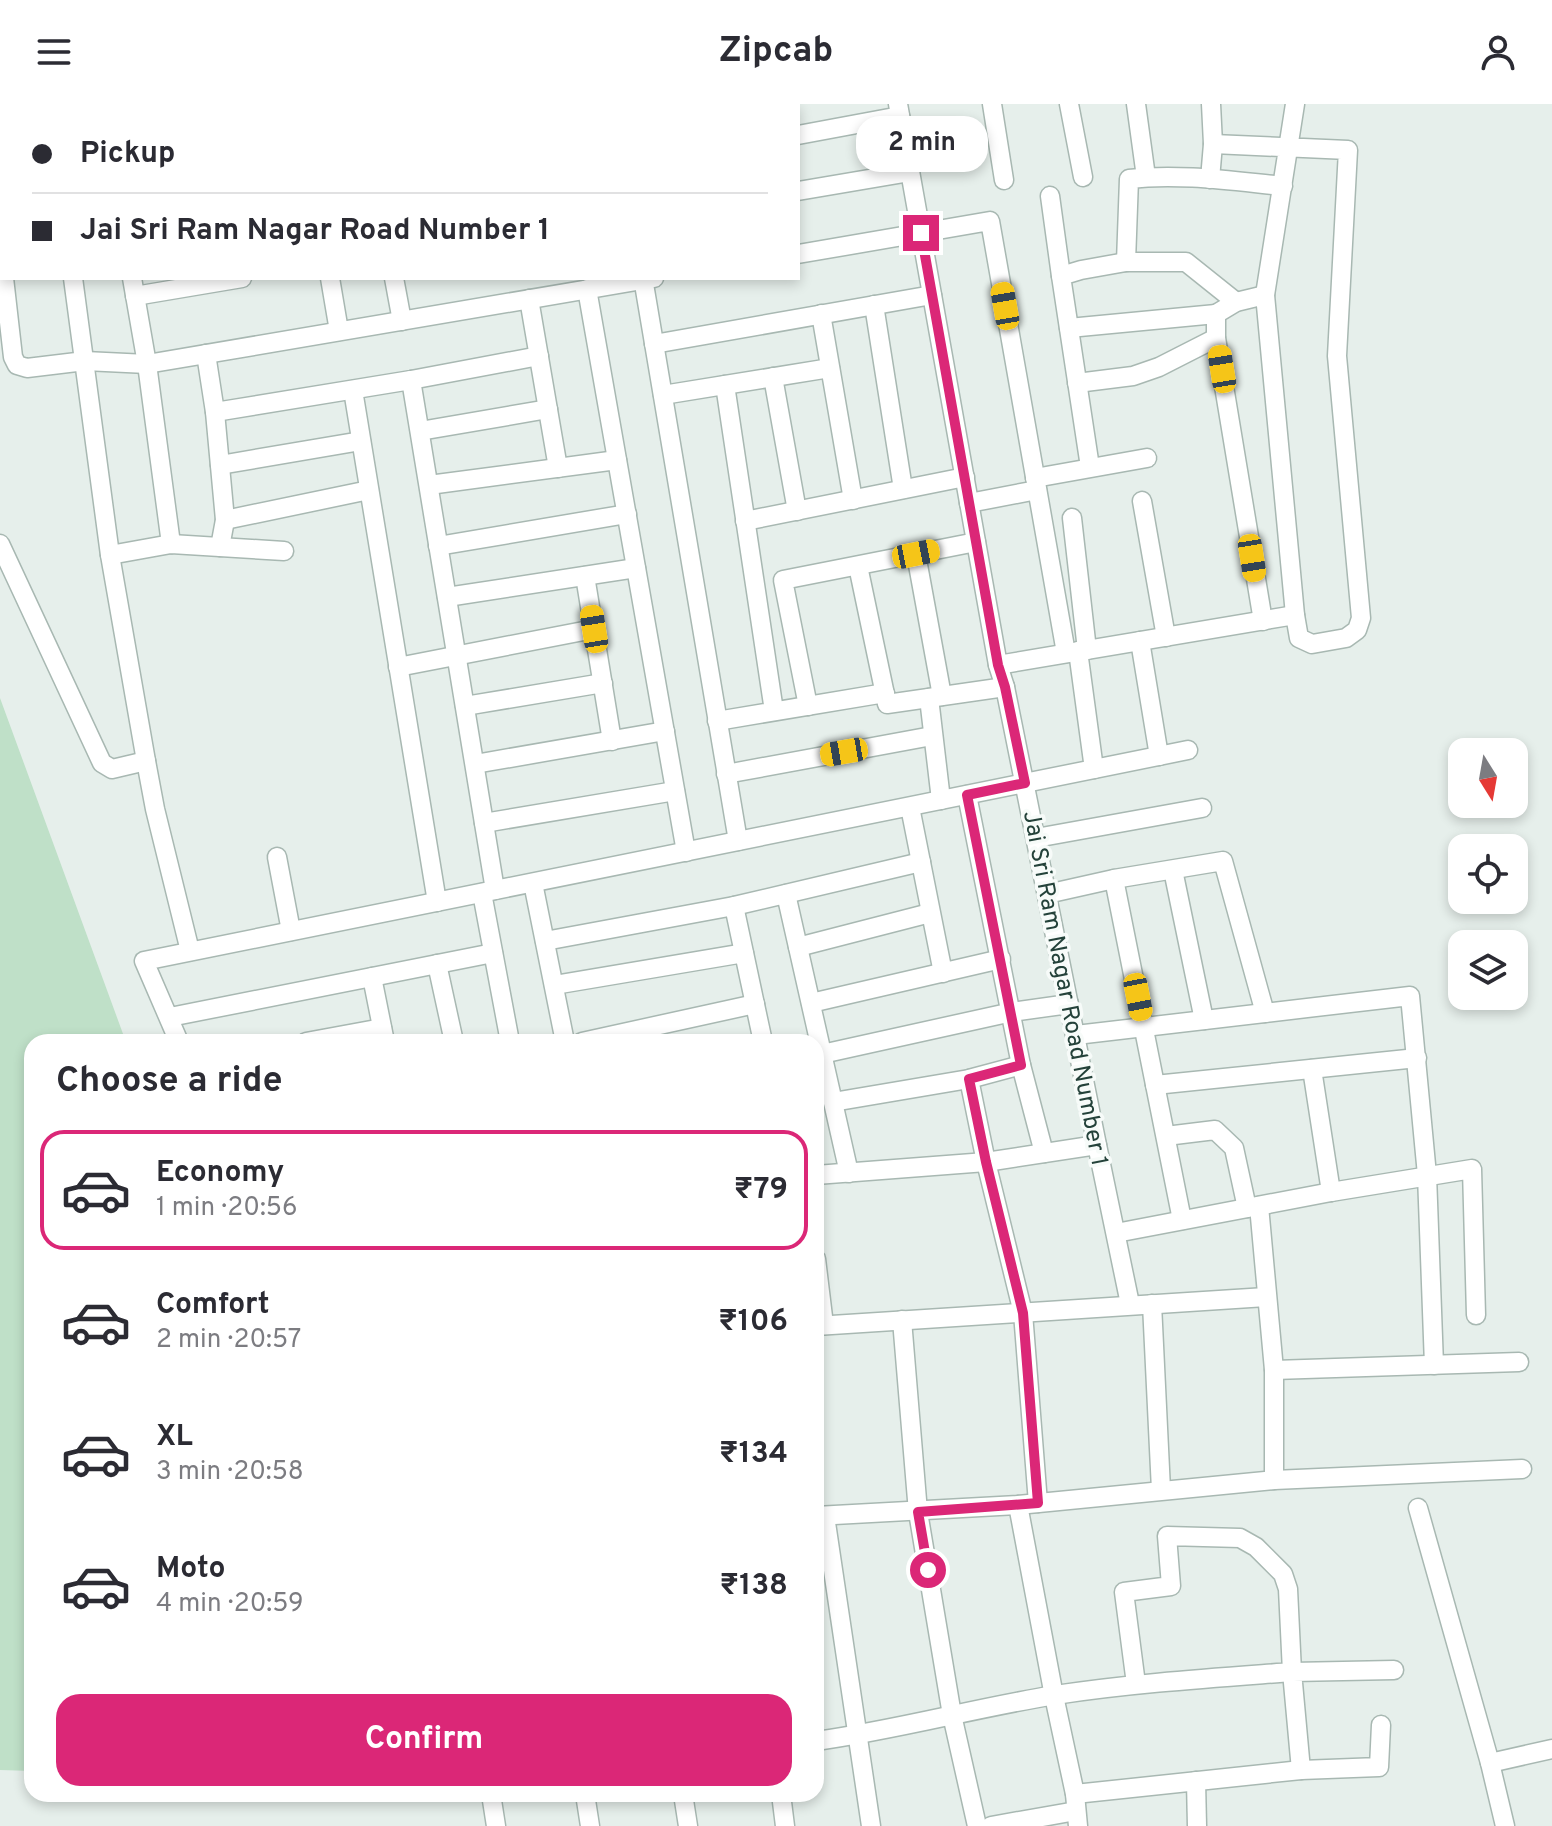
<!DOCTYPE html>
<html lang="en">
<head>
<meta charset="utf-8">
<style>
  :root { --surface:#fff; --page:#f2f2f3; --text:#2b2b33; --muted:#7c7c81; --line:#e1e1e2; --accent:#db2777 }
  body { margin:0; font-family:Overpass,sans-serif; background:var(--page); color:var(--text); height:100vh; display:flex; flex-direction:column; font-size:30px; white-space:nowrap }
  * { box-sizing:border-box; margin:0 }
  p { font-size:26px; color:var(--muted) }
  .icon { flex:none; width:44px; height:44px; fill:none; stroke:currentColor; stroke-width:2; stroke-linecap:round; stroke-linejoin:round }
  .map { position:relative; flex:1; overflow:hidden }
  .details { position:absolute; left:24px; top:930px; width:800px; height:768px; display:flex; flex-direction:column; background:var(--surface); border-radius:24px; box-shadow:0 4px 12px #0003 }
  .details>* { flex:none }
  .banner { position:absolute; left:0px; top:0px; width:800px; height:176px; box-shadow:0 4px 12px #0003; display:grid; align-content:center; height:176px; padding:0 32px; background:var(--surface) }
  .needle { width:52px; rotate:169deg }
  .controls { position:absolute; left:1448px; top:634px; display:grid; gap:16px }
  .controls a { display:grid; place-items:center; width:80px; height:80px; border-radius:16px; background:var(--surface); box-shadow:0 4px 12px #0003; font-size:40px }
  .end { position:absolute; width:36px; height:36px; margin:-18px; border:10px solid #db2777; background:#fff; box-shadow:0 0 0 4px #fff }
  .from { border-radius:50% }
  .bubble { position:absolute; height:56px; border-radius:24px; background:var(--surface); box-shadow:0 4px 12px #0003; font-size:26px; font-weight:700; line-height:56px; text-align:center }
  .car { position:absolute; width:24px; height:48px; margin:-24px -12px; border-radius:10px; box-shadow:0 0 6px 2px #0007; background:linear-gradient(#f5c518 24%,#345 0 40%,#f5c518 0 76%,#345 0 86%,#f5c518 0) }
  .banner b { display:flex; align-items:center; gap:28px; height:76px; font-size:30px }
  .banner b+b { border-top:2px solid var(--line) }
  .banner i { width:20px; height:20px; background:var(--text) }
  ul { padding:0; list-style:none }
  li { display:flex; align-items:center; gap:24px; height:120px; margin:0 16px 12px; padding:0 16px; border:4px solid transparent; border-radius:24px }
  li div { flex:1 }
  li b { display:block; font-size:30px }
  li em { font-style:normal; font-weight:700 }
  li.current { border-color:var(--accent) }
  li>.icon { width:72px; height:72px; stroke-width:1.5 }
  h2 { padding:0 32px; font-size:36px; line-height:96px }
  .primary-button { display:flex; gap:16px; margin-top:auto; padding:16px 32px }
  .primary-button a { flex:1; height:92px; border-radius:24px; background:var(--accent); color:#fff; font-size:32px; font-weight:700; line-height:92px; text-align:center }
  header { display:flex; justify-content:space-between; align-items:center; height:104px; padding:0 32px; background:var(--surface); font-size:36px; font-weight:700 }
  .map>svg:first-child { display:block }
  .green { fill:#bfe0c8 }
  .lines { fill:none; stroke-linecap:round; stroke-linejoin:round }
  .minor-casing { stroke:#a8b8b2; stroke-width:21 }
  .minor { stroke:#fff; stroke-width:18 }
  .route { stroke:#db2777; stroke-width:10 }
  .labels { text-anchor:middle; stroke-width:7; stroke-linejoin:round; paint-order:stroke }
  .street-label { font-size:24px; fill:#24423a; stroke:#f7fbf9 }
</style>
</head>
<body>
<header><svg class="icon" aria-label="menu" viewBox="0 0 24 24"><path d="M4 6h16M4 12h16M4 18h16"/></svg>Zipcab<svg class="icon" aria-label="person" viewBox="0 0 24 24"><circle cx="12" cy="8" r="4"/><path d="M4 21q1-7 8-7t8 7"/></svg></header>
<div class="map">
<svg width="1552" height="1722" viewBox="0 0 1552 1722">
  <rect width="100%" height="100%" fill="#e6efeb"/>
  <!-- green -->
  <polygon class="green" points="0,594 126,938 32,938 32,1667 0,1666"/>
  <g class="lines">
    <defs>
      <g id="minor">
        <polyline points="44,0 44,2"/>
        <polyline points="103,0 103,2"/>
        <polyline points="159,0 160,2"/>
        <polyline points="298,0 299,2"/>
        <polyline points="898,0 998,561 1005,583 1097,1041 1130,1200"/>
        <polyline points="992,0 1004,76"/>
        <polyline points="1069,0 1083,73"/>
        <polyline points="1136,0 1146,73"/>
        <polyline points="226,2 239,0"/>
        <polyline points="366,2 366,0"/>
        <polyline points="742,2 752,0"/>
        <polyline points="798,31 900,12"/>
        <polyline points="1213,40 1348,46 1337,252 1361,514 1357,526 1346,534 1312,540 1299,534 1295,511 1265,191 1295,0"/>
        <polyline points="1210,75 1213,40 1211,0"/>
        <polyline points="798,87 910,68"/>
        <polyline points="1050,92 1061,172"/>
        <polyline points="0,121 2,120"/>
        <polyline points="0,149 2,160"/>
        <polyline points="798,150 990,117 1066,549"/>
        <path d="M1126,158L1129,75C1179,69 1232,77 1283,82"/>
        <polyline points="4,174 13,253 17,261 27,264 85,257 147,260 654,174"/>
        <polyline points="73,174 110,451 146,657 155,705 190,847"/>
        <polyline points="132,174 147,260 171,440"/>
        <polyline points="330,174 339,227"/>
        <polyline points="394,174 402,217"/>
        <polyline points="643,174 738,737"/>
        <polyline points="587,185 686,748"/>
        <polyline points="135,192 242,174"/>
        <polyline points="529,195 558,364"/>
        <polyline points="874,201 903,385"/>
        <polyline points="821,210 853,396"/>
        <polyline points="1069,224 1216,210"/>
        <polyline points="654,240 932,191"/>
        <polyline points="206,250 215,308 225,416 220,443"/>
        <polyline points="773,273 797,407"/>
        <polyline points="411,276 495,786"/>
        <polyline points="1077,279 1133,272 1159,263 1216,234"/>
        <polyline points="725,281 774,607"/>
        <polyline points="353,286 437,798"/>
        <polyline points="663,291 830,264"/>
        <polyline points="215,308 411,276 539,252"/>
        <polyline points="420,327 548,305"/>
        <polyline points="220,361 361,337"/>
        <polyline points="1090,363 1061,172 1081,166 1126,158 1186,158 1236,198"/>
        <polyline points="1035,374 1147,354"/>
        <polyline points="429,381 617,356"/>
        <polyline points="1142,397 1166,533"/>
        <polyline points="969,399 1037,386"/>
        <polyline points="1072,414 1087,546"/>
        <polyline points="225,416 369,386"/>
        <polyline points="745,417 965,373"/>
        <polyline points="0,440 102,659 112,665 146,657"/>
        <polyline points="438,442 627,410"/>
        <polyline points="916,450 942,592"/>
        <polyline points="110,451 171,440 284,447"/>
        <polyline points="858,462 887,600 1005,583"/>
        <polyline points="585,472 612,637"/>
        <polyline points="447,493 636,464"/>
        <polyline points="1263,517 1216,234 1216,210 1236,198 1265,191"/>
        <polyline points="1140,537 1159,652"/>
        <polyline points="1078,547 1094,665"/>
        <polyline points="998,561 1295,511"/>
        <polyline points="398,563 594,525"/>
        <polyline points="929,594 941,696"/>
        <polyline points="465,602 603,579"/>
        <polyline points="808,602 783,476 976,438"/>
        <polyline points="717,617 885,589"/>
        <polyline points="475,660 665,627"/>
        <polyline points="726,670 932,632"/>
        <polyline points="967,691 1021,961 1044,1049"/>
        <polyline points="910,703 943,869"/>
        <polyline points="484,719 675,687"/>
        <polyline points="1036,734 1202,704"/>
        <polyline points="277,753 291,827"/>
        <polyline points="1173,766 1204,916"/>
        <polyline points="1114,775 1182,1116"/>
        <polyline points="533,779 565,938"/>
        <polyline points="482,789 510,938"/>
        <polyline points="786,790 849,1069"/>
        <polyline points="1047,790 1114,775 1223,757 1265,909"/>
        <polyline points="734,802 763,938"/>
        <polyline points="545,837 734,802 921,758"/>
        <polyline points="798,843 930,809"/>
        <polyline points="437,860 454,938"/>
        <polyline points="372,873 385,938"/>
        <polyline points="554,881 744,849"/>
        <polyline points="811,899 1001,855"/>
        <polyline points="170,913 493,849"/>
        <polyline points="1076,931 1410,892 1427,1071 1434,1261"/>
        <polyline points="179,938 144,857 1188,646"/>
        <polyline points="306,938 382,924"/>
        <polyline points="582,938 755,900"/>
        <polyline points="822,950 1012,908 1069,900"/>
        <polyline points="1312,965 1331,1088"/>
        <polyline points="969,975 986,1058 1023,1209 1038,1399"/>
        <polyline points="1155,981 1417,954"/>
        <polyline points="833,998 969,975 1021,961"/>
        <polyline points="1166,1032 1215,1026 1234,1044 1247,1104"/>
        <polyline points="816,1071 986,1058 1097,1041"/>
        <polyline points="1259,1102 1274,1266 1274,1376"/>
        <polyline points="1116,1129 1331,1088 1472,1065 1476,1211"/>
        <polyline points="816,1155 824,1221"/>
        <polyline points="1152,1200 1161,1386"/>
        <polyline points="902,1216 918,1408 952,1611 977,1722"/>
        <polyline points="816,1222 1266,1193"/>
        <polyline points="1274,1266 1519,1258"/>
        <polyline points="1018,1401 1054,1592 1075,1690 1078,1722"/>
        <polyline points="1418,1404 1490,1659 1505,1722"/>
        <polyline points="816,1412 1018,1401 1274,1376 1522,1365"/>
        <polyline points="825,1412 871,1722"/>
        <path d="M816,1637C896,1626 975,1604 1055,1591C1134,1579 1213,1574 1292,1568L1288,1485L1283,1470L1256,1443L1240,1434L1167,1432L1171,1482L1124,1488L1136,1580"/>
        <polyline points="1490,1659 1552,1645"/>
        <polyline points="1301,1666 1292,1568 1394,1566"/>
        <polyline points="1196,1677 1197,1722"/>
        <polyline points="491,1690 496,1722"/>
        <polyline points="585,1690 590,1722"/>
        <polyline points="683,1690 688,1722"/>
        <polyline points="781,1690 785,1722"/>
        <polyline points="1075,1690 1301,1666 1379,1663 1381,1621"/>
        <polyline points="991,1722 1076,1707"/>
      </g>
    </defs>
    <!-- minor casing -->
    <use href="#minor" class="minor-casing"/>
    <!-- minor -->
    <use href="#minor" class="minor"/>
  </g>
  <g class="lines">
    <!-- route -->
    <polyline class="route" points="921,129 998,561 1005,583 1025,679 967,691 1021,961 969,975 986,1058 1023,1209 1038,1399 918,1408 928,1466"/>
  </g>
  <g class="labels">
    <!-- street labels -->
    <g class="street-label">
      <text transform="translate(1066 884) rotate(79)" y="8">Jai Sri Ram Nagar Road Number 1</text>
    </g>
  </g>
</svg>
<div class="controls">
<a><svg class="needle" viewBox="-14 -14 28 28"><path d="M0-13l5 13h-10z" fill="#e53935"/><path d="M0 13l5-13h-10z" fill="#7c7c81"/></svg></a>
<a><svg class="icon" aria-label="locate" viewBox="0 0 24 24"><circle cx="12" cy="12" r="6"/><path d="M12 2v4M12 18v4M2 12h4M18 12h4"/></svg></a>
<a><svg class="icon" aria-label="layers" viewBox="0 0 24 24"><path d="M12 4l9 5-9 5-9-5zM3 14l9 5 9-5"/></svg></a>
</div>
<i class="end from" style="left:928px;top:1466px"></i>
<i class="end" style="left:921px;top:129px"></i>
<div class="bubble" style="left:856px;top:12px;width:132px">2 min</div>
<i class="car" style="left:1005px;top:202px;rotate:350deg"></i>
<i class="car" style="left:1222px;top:265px;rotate:351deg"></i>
<i class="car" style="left:916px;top:450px;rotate:79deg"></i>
<i class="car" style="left:1252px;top:454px;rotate:171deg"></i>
<i class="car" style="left:594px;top:525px;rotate:351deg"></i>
<i class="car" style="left:844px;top:648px;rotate:260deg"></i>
<i class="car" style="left:1138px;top:893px;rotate:169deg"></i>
<div class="banner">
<b><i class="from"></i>Pickup</b>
<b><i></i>Jai Sri Ram Nagar Road Number 1</b>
</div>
<section class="details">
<h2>Choose a ride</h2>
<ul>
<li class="current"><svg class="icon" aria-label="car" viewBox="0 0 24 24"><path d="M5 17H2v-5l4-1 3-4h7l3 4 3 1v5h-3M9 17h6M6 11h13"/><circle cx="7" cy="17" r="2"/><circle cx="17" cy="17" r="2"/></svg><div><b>Economy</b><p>1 min · 20:56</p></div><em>₹79</em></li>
<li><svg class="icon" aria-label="car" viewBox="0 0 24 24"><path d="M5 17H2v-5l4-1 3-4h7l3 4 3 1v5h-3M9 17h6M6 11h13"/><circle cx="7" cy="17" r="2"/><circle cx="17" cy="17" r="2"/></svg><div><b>Comfort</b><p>2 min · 20:57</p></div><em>₹106</em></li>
<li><svg class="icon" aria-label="car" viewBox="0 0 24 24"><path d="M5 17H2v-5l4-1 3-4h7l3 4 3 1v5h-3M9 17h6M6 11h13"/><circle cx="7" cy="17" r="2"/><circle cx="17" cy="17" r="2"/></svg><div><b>XL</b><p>3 min · 20:58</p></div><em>₹134</em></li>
<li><svg class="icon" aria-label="car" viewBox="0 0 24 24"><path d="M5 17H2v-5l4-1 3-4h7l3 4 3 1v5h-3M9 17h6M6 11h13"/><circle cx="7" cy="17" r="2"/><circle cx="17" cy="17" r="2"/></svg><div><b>Moto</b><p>4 min · 20:59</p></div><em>₹138</em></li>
</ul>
<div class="primary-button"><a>Confirm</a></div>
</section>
</div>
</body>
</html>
